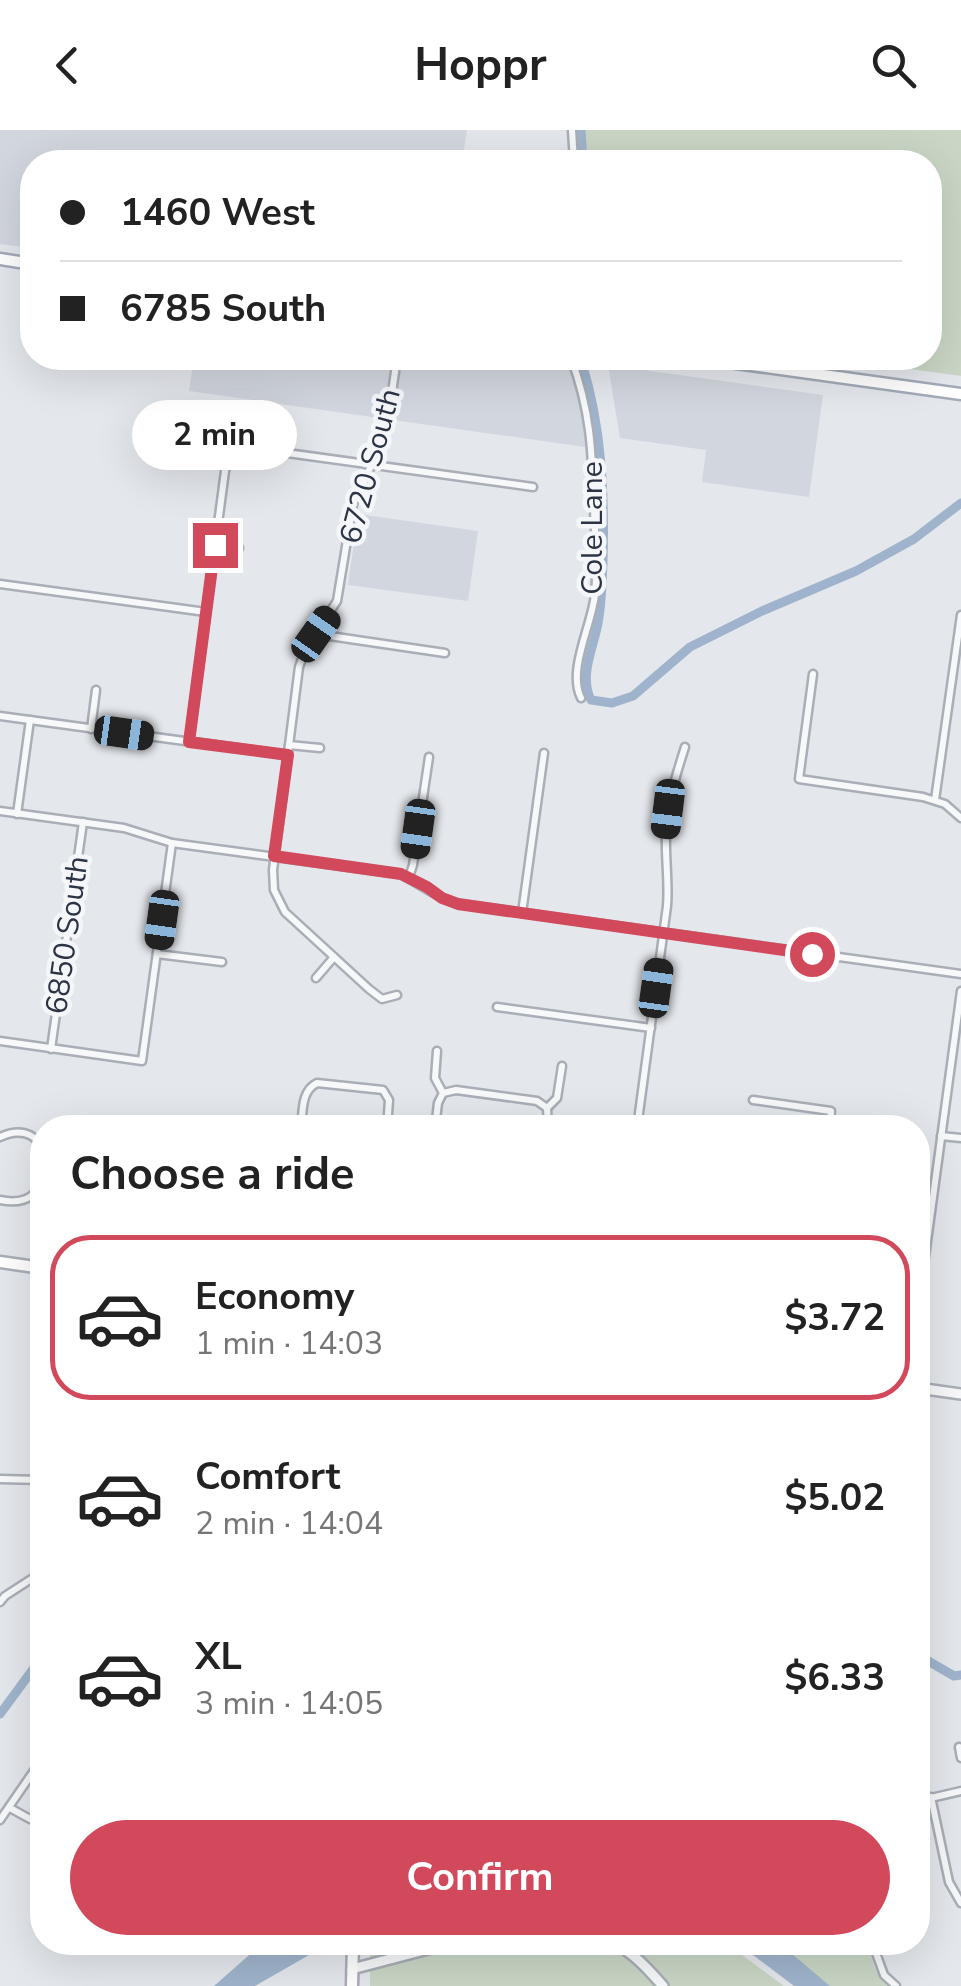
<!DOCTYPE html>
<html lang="en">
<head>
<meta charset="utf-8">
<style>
  :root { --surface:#fff; --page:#f6f6f6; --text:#222; --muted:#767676; --line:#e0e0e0; --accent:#d1495b }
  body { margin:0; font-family:"Nunito Sans",sans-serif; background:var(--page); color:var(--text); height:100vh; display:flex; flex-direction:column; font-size:38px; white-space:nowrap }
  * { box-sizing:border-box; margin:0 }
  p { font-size:32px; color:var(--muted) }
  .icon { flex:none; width:55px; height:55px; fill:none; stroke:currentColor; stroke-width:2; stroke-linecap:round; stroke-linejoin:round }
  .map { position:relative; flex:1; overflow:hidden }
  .side { position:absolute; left:30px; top:985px; width:900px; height:840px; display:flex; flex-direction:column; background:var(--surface); border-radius:40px; box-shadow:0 10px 40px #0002 }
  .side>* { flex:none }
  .top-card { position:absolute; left:20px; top:20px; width:922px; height:220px; border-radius:40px; box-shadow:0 10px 40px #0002; display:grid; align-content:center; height:220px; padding:0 40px; background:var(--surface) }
  .end { position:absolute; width:45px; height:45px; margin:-22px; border:12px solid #d1495b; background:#fff; box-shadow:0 0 0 5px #fff }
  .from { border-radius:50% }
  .bubble { position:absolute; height:70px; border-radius:35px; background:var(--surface); box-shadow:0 10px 40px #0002; font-size:32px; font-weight:700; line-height:70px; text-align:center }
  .car { position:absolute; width:30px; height:60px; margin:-30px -15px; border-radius:12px; box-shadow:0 0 8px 2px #0007; background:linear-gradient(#222 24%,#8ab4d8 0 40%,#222 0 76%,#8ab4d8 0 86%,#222 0) }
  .top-card b { display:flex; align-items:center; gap:35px; height:95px; font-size:38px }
  .top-card b+b { border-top:2px solid var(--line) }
  .top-card i { width:25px; height:25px; background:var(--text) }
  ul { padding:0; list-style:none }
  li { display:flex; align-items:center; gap:30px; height:165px; margin:0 20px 15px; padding:0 20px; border:5px solid transparent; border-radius:40px }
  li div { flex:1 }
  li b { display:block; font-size:38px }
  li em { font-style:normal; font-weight:700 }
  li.active { border-color:var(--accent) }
  li>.icon { width:90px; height:90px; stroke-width:1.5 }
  h2 { padding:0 40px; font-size:45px; line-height:120px }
  .primary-button { display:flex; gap:20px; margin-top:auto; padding:20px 40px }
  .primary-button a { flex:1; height:115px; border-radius:60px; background:var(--accent); color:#fff; font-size:40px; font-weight:700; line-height:115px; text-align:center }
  header { display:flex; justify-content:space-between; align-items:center; height:130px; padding:0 40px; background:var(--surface); font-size:45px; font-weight:700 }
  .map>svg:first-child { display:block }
  .built { fill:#d2d6de }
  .green { fill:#c9d6c5 }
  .water { fill:#9fb4cc }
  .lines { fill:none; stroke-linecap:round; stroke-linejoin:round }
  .stream { stroke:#9fb4cc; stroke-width:2.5 }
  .canal { stroke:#9fb4cc; stroke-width:9 }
  .minor-casing { stroke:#a9aeb7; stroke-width:11 }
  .tertiary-casing { stroke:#a9aeb7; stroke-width:14 }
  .secondary-casing { stroke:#a9aeb7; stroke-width:15 }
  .primary-casing { stroke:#a3abb8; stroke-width:15 }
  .minor { stroke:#f7f8fa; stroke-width:6 }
  .tertiary { stroke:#f7f8fa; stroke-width:9 }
  .secondary { stroke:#fff; stroke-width:10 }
  .primary { stroke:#fff; stroke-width:10 }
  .route { stroke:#d1495b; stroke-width:12 }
  .labels { text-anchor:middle; stroke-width:9; stroke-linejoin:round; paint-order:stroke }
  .street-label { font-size:30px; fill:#2b3445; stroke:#f4f6f9 }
</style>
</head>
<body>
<header><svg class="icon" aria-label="back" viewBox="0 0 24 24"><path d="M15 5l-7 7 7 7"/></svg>Hoppr<svg class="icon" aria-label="search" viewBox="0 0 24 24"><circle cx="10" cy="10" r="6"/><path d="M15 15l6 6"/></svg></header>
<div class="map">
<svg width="961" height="1856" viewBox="0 0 961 1856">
  <rect width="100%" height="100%" fill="#e4e7ec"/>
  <!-- built -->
  <g class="built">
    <polygon points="0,0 467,0 462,32 32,32 32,118 0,114"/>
    <polygon points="194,228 565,228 582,272 585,317 189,261"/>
    <polygon points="608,235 823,265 809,367 702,352 706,320 620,308"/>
    <polygon points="358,384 478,401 468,471 348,455"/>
  </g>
  <!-- green -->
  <g class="green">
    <polygon points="582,0 961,0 961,246 831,228 930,228 930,32 585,32"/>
    <polygon points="386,1812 726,1813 784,1856 370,1856 370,1818"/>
    <polygon points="760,1813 866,1813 877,1843 887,1856 815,1856"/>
  </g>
  <!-- water -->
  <g class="water">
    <polygon points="272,1813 330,1813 255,1856 214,1856 256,1819"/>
    <polygon points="737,1813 779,1813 830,1856 794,1856"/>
  </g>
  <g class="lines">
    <!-- stream -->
    <polyline class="stream" points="385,1812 386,1817"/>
    <!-- canal -->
    <g class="canal">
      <polyline points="581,0 583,32"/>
      <path d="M582,233C602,297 605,366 603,433C602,450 602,469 599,487C596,514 578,543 591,570L612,573L633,566L690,517L762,481L856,441L914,409L961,373"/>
      <polyline points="923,1528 954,1546 961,1545"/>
      <polyline points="0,1584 42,1527"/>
    </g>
    <defs>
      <g id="minor">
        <polyline points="572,0 574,32"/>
        <polyline points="397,228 387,297 381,315 353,374 337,471 306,518 299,537 273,740 274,760 285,782 369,859 382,869 397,865"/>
        <path d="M571,228C591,282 592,322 594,379C595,407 598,436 595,464C592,495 567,540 581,568"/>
        <polyline points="215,415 239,418"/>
        <polyline points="0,454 206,482"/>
        <polyline points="316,504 445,523"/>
        <polyline points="813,544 799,649 923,667 945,674 961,688"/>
        <polyline points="0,586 288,625"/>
        <polyline points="91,599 96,560"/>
        <polyline points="189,612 225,341 231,318 251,318 533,357"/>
        <polyline points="289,615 320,618"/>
        <polyline points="935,670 961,485"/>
        <polyline points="0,681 124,698 172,713 401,744 442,768 459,774 961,844"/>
        <polyline points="17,684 30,590"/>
        <polyline points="409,747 413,735 429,627"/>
        <polyline points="522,783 544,623"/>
        <polyline points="157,824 222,832"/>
        <polyline points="316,848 334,827"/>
        <polyline points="497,877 651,898"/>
        <polyline points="0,911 142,931 172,713"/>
        <polyline points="51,919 83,692"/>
        <polyline points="437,921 435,948 443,963"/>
        <polyline points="443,963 456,960 537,971 547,978"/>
        <polyline points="753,970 831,981 830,998"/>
        <path d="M301,998C303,981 301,961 317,953L383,960L389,970L387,998"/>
        <polyline points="435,998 438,973 443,963"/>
        <polyline points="548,998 547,978 557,968 562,936"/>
        <path d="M637,998L667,776C669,752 665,728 666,704C667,674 676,645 685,617"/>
        <polyline points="941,1006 961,1008"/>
        <path d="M0,1007C17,999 34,1001 42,1018"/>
        <path d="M0,1070C20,1074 35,1070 42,1050"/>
        <polyline points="918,1178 961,861"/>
        <polyline points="0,1349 42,1350"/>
        <polyline points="0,1472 5,1466 42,1442"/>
        <polyline points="959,1617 961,1628"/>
        <polyline points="931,1667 949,1752 961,1773"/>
        <polyline points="918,1671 961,1661"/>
        <polyline points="10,1678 30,1689 42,1691"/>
        <polyline points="0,1690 42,1629"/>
        <polyline points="872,1812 884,1845 896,1856"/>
      </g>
      <g id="tertiary">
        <polyline points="918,1258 961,1264"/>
        <path d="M612,1812C633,1822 648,1839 663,1856"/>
        <polyline points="352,1839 455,1812"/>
      </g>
      <g id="secondary">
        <polyline points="0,1132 42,1138"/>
        <polyline points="352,1856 353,1812"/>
      </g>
      <g id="primary">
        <polyline points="0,129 32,134"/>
        <polyline points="700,228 961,264"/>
      </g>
    </defs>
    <!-- minor casing -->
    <use href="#minor" class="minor-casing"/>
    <!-- tertiary casing -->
    <use href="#tertiary" class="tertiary-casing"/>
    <!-- secondary casing -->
    <use href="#secondary" class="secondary-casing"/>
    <!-- primary casing -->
    <use href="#primary" class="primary-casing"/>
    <!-- minor -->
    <use href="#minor" class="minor"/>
    <!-- tertiary -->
    <use href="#tertiary" class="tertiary"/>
    <!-- secondary -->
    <use href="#secondary" class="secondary"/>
    <!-- primary -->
    <use href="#primary" class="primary"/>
  </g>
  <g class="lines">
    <!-- route -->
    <polyline class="route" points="215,415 189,612 288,625 274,726 401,744 427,757 442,768 458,774 812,824"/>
  </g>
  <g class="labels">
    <!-- street labels -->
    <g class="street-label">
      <text transform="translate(370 336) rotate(-75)" y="10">6720 South</text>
      <text transform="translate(592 398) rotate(-90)" y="10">Cole Lane</text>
      <text transform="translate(67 805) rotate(-82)" y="10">6850 South</text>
    </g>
  </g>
</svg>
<i class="end from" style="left:812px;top:824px"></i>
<i class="end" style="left:215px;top:415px"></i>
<div class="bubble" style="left:132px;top:270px;width:165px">2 min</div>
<i class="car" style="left:316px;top:504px;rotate:35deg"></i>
<i class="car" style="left:124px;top:603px;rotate:98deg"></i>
<i class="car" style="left:668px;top:679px;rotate:187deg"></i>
<i class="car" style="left:418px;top:699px;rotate:188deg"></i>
<i class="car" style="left:162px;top:790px;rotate:188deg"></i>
<i class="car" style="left:656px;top:858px;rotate:8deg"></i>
<div class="top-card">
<b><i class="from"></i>1460 West</b>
<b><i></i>6785 South</b>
</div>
<section class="side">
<h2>Choose a ride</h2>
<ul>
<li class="active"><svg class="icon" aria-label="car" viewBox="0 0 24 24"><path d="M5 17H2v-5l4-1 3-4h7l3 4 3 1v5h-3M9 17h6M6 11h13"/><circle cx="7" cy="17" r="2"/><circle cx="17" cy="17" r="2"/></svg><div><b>Economy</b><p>1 min · 14:03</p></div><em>$3.72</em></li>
<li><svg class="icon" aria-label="car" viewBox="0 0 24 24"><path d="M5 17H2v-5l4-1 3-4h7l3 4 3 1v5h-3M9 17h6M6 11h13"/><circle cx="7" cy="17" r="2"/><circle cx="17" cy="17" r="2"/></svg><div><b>Comfort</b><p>2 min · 14:04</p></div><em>$5.02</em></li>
<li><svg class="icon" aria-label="car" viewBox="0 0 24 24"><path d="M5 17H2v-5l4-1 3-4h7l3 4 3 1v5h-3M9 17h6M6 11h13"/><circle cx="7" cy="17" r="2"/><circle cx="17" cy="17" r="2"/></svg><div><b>XL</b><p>3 min · 14:05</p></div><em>$6.33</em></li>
</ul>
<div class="primary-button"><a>Confirm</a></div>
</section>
</div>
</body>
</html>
